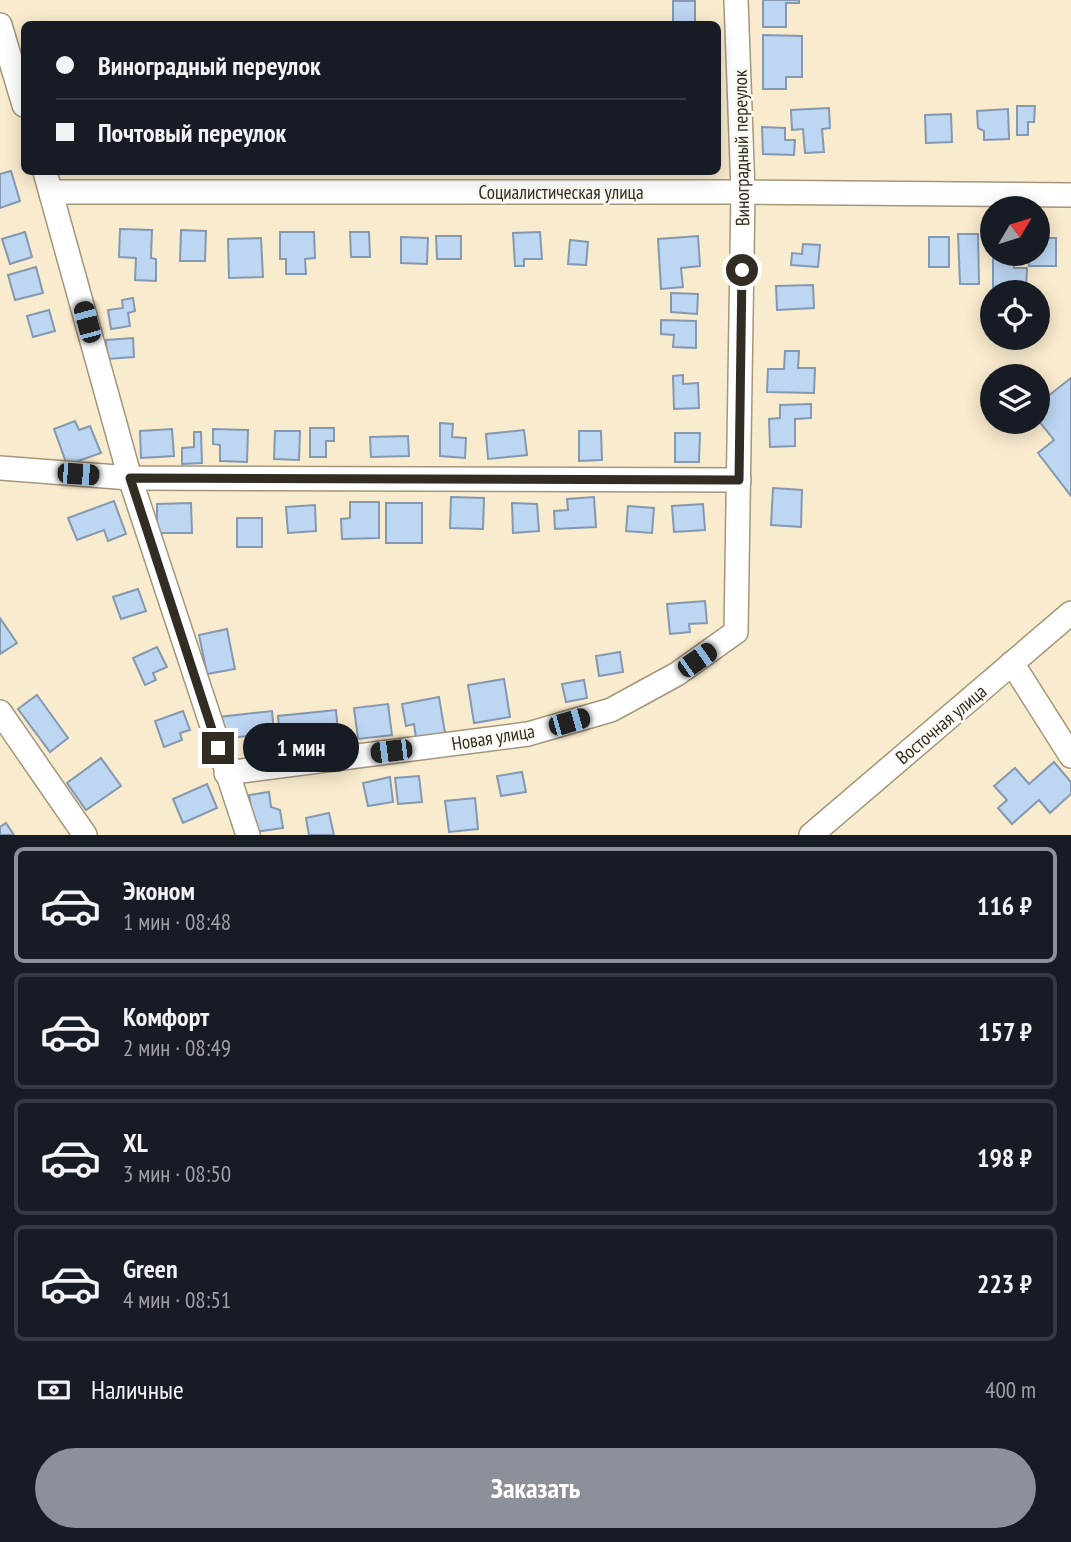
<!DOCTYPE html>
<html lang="ru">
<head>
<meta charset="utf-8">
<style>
  :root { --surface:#171b24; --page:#242831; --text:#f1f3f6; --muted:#9ea1a6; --line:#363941; --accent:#8c9099 }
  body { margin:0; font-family:"PT Sans Narrow",sans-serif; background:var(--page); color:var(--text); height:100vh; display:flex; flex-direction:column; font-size:26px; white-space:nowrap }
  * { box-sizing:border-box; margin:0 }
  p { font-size:23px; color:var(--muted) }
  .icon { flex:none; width:38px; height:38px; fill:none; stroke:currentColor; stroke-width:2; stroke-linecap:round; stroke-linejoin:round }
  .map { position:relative; height:835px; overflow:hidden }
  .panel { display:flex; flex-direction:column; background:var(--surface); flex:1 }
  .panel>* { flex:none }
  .top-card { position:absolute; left:21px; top:21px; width:700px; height:154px; border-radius:10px; box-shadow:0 4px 18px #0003; display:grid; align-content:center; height:154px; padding:0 35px; background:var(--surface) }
  .needle { width:46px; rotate:52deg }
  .fabs { position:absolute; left:980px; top:196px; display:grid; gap:14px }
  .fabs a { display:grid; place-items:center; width:70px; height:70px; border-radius:50%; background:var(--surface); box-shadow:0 4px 18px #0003; font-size:35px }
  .end { position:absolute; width:32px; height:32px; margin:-16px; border:9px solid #322d22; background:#fff; box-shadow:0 0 0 4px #fff }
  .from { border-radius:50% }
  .bubble { position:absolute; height:49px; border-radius:24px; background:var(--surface); box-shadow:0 4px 18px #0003; font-size:23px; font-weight:600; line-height:49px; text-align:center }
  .car { position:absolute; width:21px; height:42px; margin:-21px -10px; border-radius:9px; box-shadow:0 0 5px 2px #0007; background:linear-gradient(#222 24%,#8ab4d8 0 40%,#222 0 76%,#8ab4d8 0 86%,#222 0) }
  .top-card b { display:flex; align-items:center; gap:24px; height:66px; font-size:26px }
  .top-card b+b { border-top:2px solid var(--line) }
  .top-card i { width:18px; height:18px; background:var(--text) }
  ul { padding:12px 0 0; list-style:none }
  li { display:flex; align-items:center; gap:21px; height:116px; margin:0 14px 10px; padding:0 21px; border:4px solid var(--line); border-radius:10px }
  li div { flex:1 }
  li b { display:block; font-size:26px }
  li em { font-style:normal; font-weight:600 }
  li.active { border-color:var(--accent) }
  li>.icon { width:63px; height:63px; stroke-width:1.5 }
  .pay { display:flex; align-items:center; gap:18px; height:77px; padding:0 35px; font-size:26px }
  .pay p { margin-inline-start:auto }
  .action { display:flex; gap:14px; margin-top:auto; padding:14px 35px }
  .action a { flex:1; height:80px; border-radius:42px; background:var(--accent); color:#fff; font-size:28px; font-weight:600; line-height:80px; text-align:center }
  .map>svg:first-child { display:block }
  .building { fill:#bdd6f2; stroke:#8498af; stroke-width:2 }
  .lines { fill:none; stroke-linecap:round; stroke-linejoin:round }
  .minor-casing { stroke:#a3967b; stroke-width:26 }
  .minor { stroke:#fff; stroke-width:23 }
  .route { stroke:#322d22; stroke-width:9 }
  .labels { text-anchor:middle; stroke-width:5; stroke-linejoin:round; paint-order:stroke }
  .street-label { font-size:19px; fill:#322d22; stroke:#fdfaf4 }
</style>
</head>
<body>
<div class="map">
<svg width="1071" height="835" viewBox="0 0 1071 835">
  <rect width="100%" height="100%" fill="#f9ebce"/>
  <!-- building -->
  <g class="building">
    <polygon points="763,0 799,0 799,3 786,3 786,27 763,27"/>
    <rect x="673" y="1" width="22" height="23"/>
    <polygon points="763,35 802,36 802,77 786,77 786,89 763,89"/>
    <polygon points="1017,106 1035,106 1034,122 1028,122 1028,135 1017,135"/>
    <polygon points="829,108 830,128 822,129 824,152 805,153 803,129 792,130 791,110"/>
    <polygon points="1008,109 1009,139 984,140 984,131 978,128 977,111"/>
    <polygon points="951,114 952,142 926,143 925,115"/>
    <polygon points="762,127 785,128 785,140 795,140 794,155 763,154"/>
    <polygon points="11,171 20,201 0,208 0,174"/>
    <polygon points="120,229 152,230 151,258 156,259 156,281 135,280 136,258 119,257"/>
    <polygon points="181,230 206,231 205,261 180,261"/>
    <polygon points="25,232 32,257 10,264 2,239"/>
    <polygon points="280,232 314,232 315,258 305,259 306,274 286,274 286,259 280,259"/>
    <polygon points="350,232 369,232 370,257 351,257"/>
    <polygon points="540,232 542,259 524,259 524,266 515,266 513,233"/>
    <polygon points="958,234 978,234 979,284 960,284"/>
    <polygon points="436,236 461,236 461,259 437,259"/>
    <polygon points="698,236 700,266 681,268 683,287 661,289 658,239"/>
    <polygon points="401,237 428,238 427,264 401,263"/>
    <rect x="929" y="237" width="20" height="30"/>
    <polygon points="261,238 263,277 229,278 228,239"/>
    <polygon points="1038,238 1056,238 1056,266 1029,266 1028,254 1038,254"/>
    <polygon points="570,240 588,242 586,265 568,264"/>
    <polygon points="803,244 820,245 818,267 791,265 792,253 802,254"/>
    <polygon points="993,254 1014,254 1014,268 1027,268 1026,291 993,291"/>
    <polygon points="36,267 43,293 15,300 8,275"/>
    <polygon points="813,285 814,308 777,310 776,286"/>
    <polygon points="671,293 698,294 697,314 671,312"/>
    <polygon points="133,298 135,311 128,313 130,326 111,329 108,310 123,308 122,300"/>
    <polygon points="49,310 55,331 33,337 27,316"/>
    <polygon points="661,320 696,321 696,348 673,347 674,335 661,334"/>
    <polygon points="133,338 134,357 107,359 106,340"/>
    <polygon points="785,351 799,351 798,368 815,368 814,393 767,392 768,369 784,369"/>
    <polygon points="683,375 683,384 698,383 699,408 674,409 673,376"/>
    <polygon points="1071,378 1071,496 1038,453 1054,440 1038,420 1038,404"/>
    <polygon points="811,404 811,418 795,419 795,446 770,447 769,419 780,418 780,405"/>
    <polygon points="75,421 79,430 90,426 101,453 67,465 54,429"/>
    <polygon points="440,423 453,424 452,437 466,438 465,458 440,456"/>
    <polygon points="310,428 334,428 334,441 326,441 326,457 310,457"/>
    <polygon points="172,429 174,456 141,458 140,431"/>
    <polygon points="213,429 248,430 247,462 220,461 220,445 213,444"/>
    <polygon points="524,430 527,455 488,459 486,434"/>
    <polygon points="275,431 300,431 299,460 274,459"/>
    <polygon points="579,431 601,431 602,460 579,461"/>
    <polygon points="194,432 201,432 202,463 182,464 182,448 194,447"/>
    <polygon points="675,433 700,433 699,462 675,462"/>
    <polygon points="408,436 409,456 371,457 370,437"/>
    <polygon points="773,488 802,490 801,527 771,525"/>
    <polygon points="451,497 484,498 483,529 450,528"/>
    <polygon points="594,497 596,527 555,529 554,511 568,510 567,499"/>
    <polygon points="114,501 126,534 108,541 104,530 77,540 68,518"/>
    <polygon points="350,502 379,502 379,538 342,539 341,519 350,518"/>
    <polygon points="191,503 192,533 157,533 157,504"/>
    <rect x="386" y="503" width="36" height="40"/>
    <polygon points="512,503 537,504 539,531 513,533"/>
    <polygon points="703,504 705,530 674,532 672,506"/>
    <polygon points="315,505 316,531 288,533 286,507"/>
    <polygon points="628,506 654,508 652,533 626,531"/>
    <rect x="237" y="518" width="25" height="29"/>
    <polygon points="138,589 146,611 121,619 113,597"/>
    <polygon points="705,601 707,623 689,624 690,632 670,634 667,604"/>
    <polygon points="0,618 17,643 0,654"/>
    <polygon points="227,629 235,669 207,674 199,635"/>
    <polygon points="157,647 167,667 153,673 156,680 145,685 133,658"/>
    <polygon points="620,652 623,672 599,676 596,656"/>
    <polygon points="504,679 510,717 474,723 468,685"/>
    <polygon points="584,680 587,698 566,702 562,684"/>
    <polygon points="37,695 68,738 50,752 18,709"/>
    <polygon points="439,697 445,733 416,738 414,724 406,726 402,704"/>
    <polygon points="388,704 392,735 358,739 354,708"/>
    <polygon points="336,710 338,733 280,739 278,716"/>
    <polygon points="183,711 190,730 180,733 182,740 164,747 155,721"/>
    <polygon points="272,711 274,733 222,739 219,717"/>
    <polygon points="101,758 121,786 86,810 67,783"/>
    <polygon points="1054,762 1071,782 1071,794 1050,813 1039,800 1012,824 998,808 1007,800 994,786 1015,768 1029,784"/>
    <polygon points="522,772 526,792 501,796 497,776"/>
    <polygon points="419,776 422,802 398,804 395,778"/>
    <polygon points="390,777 393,802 368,806 363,783"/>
    <polygon points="207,784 217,808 183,823 173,799"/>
    <polygon points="269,792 271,807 280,810 283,828 255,832 249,795"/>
    <polygon points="475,798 478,829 449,832 445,801"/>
    <polygon points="329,813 334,835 309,835 306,818"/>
    <polygon points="6,823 14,835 0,835 0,827"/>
  </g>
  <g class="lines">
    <defs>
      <g id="minor">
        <polyline points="0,25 24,105"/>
        <polyline points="45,172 130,478 248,835"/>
        <polyline points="51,192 743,192 1071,195"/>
        <polyline points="0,468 130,478 739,480"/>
        <polyline points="1012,663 1071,756"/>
        <polyline points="0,712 85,835"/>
        <polyline points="226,773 528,734 611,710 677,674 736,632 743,192 736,0"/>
        <polyline points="811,835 1071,613"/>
      </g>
    </defs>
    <!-- minor casing -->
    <use href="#minor" class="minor-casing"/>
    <!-- minor -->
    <use href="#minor" class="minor"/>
  </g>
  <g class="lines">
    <!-- route -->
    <polyline class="route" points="218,748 130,478 739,480 742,270"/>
  </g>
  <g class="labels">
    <!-- street labels -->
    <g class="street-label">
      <text transform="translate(741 148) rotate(-91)" y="7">Виноградный переулок</text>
      <text x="561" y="199">Социалистическая улица</text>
      <text transform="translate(941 724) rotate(-40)" y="7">Восточная улица</text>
      <text transform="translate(493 737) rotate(-9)" y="7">Новая улица</text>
    </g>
  </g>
</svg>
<div class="fabs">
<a><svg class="needle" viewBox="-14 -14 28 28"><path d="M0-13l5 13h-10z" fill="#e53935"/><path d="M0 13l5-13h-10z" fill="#9ea1a6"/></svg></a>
<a><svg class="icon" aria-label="locate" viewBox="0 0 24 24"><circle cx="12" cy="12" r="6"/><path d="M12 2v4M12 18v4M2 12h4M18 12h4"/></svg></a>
<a><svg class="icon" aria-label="layers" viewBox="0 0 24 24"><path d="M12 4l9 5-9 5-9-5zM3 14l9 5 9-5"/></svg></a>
</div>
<i class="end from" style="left:742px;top:270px"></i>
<i class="end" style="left:218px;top:748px"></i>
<div class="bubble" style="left:243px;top:723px;width:116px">1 мин</div>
<i class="car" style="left:87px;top:322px;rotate:345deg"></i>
<i class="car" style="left:78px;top:474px;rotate:94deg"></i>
<i class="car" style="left:697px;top:660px;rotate:55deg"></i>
<i class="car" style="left:569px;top:722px;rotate:74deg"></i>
<i class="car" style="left:391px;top:751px;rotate:263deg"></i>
<div class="top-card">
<b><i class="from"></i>Виноградный переулок</b>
<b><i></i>Почтовый переулок</b>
</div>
</div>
<section class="panel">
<ul>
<li class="active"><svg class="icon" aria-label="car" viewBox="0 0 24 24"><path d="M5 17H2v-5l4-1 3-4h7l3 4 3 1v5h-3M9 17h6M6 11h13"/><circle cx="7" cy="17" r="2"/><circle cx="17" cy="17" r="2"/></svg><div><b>Эконом</b><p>1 мин · 08:48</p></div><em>116 ₽</em></li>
<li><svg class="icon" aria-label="car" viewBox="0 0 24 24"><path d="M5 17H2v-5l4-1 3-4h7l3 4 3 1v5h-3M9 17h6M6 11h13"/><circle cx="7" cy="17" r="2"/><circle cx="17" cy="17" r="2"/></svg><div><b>Комфорт</b><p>2 мин · 08:49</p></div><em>157 ₽</em></li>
<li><svg class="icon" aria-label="car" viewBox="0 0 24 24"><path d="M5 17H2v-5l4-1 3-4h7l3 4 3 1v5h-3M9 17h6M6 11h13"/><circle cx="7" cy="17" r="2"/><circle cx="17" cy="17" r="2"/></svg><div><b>XL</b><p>3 мин · 08:50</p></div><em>198 ₽</em></li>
<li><svg class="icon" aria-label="car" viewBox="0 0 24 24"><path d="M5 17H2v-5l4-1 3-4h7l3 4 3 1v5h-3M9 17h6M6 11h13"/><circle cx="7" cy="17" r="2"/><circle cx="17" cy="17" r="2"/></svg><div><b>Green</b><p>4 мин · 08:51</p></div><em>223 ₽</em></li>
</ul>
<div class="pay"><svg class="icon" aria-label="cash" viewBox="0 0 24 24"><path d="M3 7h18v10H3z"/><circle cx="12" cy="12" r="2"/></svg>Наличные<p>400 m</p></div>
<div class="action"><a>Заказать</a></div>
</section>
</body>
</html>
